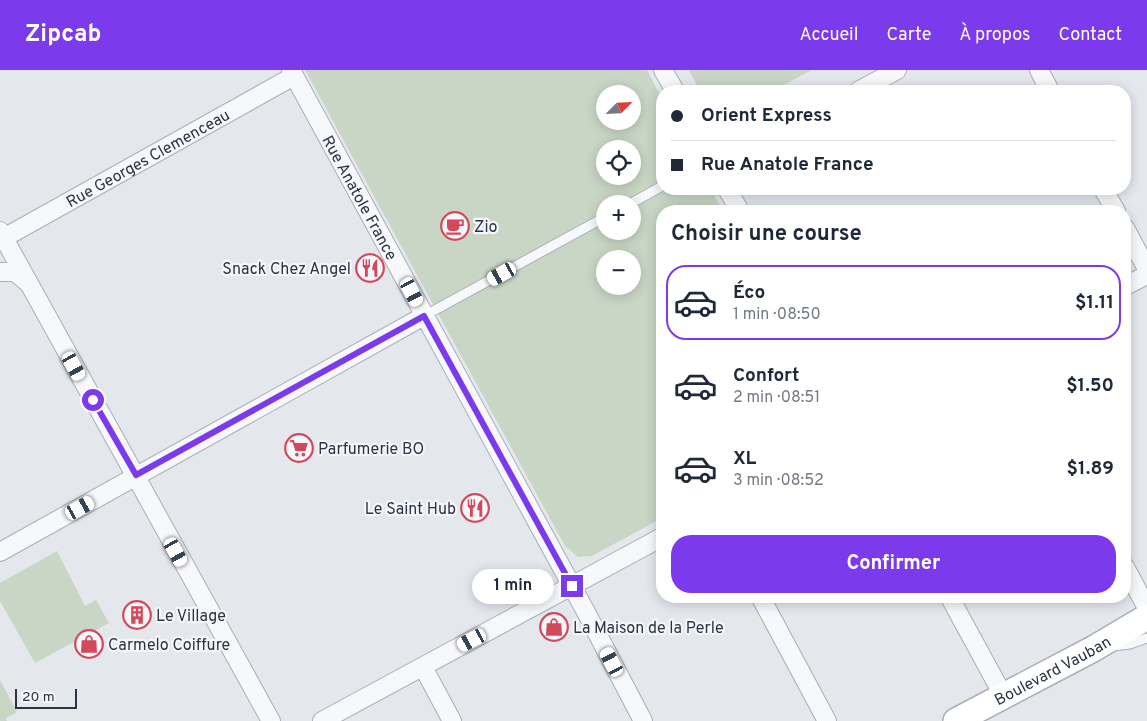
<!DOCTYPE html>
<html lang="fr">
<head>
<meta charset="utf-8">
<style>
  :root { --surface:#fff; --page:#f2f2f3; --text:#1f2937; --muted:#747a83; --line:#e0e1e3; --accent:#7c3aed }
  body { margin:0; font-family:Overpass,sans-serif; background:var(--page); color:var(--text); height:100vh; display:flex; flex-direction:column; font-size:19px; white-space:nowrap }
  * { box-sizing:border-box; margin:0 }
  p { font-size:16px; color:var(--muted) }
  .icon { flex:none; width:28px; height:28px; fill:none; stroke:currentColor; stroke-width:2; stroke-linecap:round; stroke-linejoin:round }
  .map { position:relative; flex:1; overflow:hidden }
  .sheet { position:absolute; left:656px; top:135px; width:475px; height:398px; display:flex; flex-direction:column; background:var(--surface); border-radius:20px; box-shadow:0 2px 12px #0003 }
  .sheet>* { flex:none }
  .guide { position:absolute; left:656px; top:15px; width:475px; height:110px; border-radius:20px; box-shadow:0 2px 12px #0003; display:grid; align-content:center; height:110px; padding:0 15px; background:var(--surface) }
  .needle { width:32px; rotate:66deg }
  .controls { position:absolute; left:596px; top:15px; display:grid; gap:10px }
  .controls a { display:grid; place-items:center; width:45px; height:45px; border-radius:50%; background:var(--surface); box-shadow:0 2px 12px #0003; font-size:25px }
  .scale { position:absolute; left:15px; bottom:12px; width:62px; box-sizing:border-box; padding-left:5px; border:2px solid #2b3445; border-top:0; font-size:14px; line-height:18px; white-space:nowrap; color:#2b3445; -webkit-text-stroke:4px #f4f6f9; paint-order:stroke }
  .end { position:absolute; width:22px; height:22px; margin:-11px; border:6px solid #7c3aed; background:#fff; box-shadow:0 0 0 2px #fff }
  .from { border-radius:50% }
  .bubble { position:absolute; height:35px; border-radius:18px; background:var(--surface); box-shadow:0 2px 12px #0003; font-size:16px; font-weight:700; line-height:35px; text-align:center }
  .car { position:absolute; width:15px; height:30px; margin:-15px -8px; border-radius:6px; box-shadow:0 0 4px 1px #0007; background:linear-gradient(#fff 24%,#345 0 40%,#fff 0 76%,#345 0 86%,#fff 0) }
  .guide b { display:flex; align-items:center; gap:18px; height:48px; font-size:19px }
  .guide b+b { border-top:1px solid var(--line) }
  .guide i { width:12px; height:12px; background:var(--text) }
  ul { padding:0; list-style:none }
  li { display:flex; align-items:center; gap:15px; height:75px; margin:0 10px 8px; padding:0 5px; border:2px solid transparent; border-radius:20px }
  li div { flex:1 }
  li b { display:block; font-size:19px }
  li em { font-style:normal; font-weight:700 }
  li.selected { border-color:var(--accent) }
  li>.icon { width:45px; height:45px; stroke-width:1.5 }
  h2 { padding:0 15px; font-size:22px; line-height:60px }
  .button { display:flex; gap:10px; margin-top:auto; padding:10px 15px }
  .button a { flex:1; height:58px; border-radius:20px; background:var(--accent); color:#fff; font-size:20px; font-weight:700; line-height:58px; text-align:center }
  header { display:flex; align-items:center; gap:30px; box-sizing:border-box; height:70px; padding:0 25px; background:var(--accent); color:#fff }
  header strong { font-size:24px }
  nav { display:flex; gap:28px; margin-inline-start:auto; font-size:18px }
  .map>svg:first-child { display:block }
  .green { fill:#c9d6c5; fill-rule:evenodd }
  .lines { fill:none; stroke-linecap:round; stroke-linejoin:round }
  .lane-casing { stroke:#a9aeb7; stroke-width:11 }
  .street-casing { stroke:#a9aeb7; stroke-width:20 }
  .secondary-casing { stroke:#a9aeb7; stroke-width:28 }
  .lane { stroke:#f7f8fa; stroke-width:9 }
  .street { stroke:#f7f8fa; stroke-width:18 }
  .secondary { stroke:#fff; stroke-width:25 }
  .route { stroke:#7c3aed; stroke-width:6 }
  .labels { text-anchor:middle; stroke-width:4.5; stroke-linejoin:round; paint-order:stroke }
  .street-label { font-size:16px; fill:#2b3445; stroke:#f4f6f9 }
  .poi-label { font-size:16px; fill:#2b3445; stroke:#f4f6f9; text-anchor:start }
</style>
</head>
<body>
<header>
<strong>Zipcab</strong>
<nav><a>Accueil</a><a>Carte</a><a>À propos</a><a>Contact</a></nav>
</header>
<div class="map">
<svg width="1147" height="651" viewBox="0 0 1147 651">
  <rect width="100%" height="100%" fill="#e4e7ec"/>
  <!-- green -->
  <g class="green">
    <path d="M305,0H647L662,29V119H711L723,141H662V448L592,486L578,487L565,476ZM605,24H632V51H605ZM605,79H632V106H605ZM605,134H632V161H605ZM605,189H632V216H605Z"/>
    <polygon points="689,0 812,0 772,21 700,21"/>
    <polygon points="57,481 85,536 96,530 109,553 35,593 0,531 0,513"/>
    <polygon points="0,610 17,642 6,648 7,651 0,651"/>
  </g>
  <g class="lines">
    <defs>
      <g id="lane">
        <polyline points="630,134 662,116"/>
        <polyline points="424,246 605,147"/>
        <polyline points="1113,576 1130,574 1147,568"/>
      </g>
      <g id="street">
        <path id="s1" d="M291,0L586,542L643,651"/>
        <polyline points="663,0 675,21"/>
        <polyline points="1039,0 1050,21"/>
        <polyline points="858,21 897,0"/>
        <polyline points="727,119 740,141"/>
        <polyline points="1103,119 1116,141"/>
        <polyline points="1125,158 1147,199"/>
        <polyline points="0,161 271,651"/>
        <path id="s2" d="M0,170L294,6"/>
        <polyline points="0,202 15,202 27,212"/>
        <polyline points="1125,216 1147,205"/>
        <polyline points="0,482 424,246"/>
        <polyline points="1125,497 1147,538"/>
        <polyline points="760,526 827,651"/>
        <polyline points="949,526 1004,627"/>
        <polyline points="423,597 452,651"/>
        <polyline points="322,651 662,467"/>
      </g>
      <g id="secondary">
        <path id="s3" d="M956,651L1093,579L1147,547"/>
      </g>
    </defs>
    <!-- lane casing -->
    <use href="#lane" class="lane-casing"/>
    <!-- street casing -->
    <use href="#street" class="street-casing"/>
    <!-- secondary casing -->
    <use href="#secondary" class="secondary-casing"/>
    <!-- lane -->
    <use href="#lane" class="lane"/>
    <!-- street -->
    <use href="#street" class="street"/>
    <!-- secondary -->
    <use href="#secondary" class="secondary"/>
  </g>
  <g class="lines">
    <!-- route -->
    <polyline class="route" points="93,330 136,405 424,246 572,516"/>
  </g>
  <!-- icons -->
  <defs>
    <symbol id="cafe-ring" viewBox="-11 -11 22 22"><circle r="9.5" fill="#f4f6f9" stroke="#d1495b" stroke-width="1.5"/><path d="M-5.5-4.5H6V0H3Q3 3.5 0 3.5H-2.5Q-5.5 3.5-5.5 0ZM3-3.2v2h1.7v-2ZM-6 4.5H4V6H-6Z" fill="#d1495b"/></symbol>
    <symbol id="restaurant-ring" viewBox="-11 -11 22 22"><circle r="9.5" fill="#f4f6f9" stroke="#d1495b" stroke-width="1.5"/><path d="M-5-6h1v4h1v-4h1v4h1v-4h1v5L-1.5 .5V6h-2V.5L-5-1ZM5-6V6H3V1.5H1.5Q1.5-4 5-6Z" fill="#d1495b"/></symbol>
    <symbol id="supermarket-ring" viewBox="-11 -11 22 22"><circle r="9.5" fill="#f4f6f9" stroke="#d1495b" stroke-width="1.5"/><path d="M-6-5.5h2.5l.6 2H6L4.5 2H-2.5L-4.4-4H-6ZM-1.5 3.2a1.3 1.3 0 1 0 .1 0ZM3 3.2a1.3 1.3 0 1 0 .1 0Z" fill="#d1495b"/></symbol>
    <symbol id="building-ring" viewBox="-11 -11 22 22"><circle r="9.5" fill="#f4f6f9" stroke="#d1495b" stroke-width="1.5"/><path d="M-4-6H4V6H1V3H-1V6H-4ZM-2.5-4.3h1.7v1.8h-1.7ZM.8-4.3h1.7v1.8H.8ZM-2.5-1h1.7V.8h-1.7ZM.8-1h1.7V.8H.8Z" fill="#d1495b"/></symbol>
    <symbol id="shop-ring" viewBox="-11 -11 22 22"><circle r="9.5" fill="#f4f6f9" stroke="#d1495b" stroke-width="1.5"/><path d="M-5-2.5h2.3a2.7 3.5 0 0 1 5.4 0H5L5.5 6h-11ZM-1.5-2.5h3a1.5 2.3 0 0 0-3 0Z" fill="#d1495b"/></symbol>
  </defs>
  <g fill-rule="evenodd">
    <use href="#cafe-ring" x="439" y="140" width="32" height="32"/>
    <use href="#restaurant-ring" x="354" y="182" width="32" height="32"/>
    <use href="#supermarket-ring" x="283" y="362" width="32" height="32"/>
    <use href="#restaurant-ring" x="459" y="422" width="32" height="32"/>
    <use href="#building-ring" x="121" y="529" width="32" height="32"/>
    <use href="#shop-ring" x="538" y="541" width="32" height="32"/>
    <use href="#shop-ring" x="73" y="558" width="32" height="32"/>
  </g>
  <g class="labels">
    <!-- street labels -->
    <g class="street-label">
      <text dy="6" stroke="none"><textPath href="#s2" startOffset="169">Rue Georges Clemenceau</textPath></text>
      <text dy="6" stroke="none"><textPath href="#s1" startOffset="145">Rue Anatole France</textPath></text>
      <text dy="6" stroke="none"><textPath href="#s3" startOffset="109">Boulevard Vauban</textPath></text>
    </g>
    <!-- poi labels -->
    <g class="poi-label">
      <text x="474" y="162">Zio</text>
      <text x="351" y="204" text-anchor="end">Snack Chez Angel</text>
      <text x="318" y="384">Parfumerie BO</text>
      <text x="456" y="444" text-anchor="end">Le Saint Hub</text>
      <text x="156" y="551">Le Village</text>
      <text x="573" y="563">La Maison de la Perle</text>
      <text x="108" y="580">Carmelo Coiffure</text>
    </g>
  </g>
</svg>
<div class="controls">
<a><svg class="needle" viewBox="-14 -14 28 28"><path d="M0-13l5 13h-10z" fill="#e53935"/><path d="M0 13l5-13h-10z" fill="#747a83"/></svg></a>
<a><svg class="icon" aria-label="locate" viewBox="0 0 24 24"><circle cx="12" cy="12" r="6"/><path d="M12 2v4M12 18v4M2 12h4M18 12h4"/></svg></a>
<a>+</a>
<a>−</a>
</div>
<div class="scale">20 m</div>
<i class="end from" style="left:93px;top:330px"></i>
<i class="end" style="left:572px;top:516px"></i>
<div class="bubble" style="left:472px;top:499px;width:82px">1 min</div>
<i class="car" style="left:502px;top:204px;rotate:241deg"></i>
<i class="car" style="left:412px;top:222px;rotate:152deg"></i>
<i class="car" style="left:74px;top:296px;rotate:151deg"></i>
<i class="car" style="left:80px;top:438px;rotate:61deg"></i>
<i class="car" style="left:176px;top:482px;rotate:151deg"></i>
<i class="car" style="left:472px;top:570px;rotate:242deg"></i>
<i class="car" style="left:612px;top:592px;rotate:332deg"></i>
<div class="guide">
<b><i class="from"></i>Orient Express</b>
<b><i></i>Rue Anatole France</b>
</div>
<section class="sheet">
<h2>Choisir une course</h2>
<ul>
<li class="selected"><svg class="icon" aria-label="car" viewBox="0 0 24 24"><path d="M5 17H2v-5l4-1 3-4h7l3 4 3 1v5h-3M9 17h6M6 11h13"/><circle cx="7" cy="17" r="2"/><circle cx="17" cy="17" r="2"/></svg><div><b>Éco</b><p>1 min · 08:50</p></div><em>$1.11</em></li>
<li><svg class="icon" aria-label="car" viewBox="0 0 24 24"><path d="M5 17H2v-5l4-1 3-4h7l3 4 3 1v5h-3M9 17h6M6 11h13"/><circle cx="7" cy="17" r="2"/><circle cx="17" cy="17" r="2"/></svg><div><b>Confort</b><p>2 min · 08:51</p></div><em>$1.50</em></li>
<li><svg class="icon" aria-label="car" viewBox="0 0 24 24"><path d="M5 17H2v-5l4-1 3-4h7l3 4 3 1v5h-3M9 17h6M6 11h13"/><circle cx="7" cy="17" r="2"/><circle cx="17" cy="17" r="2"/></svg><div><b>XL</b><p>3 min · 08:52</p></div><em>$1.89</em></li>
</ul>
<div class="button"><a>Confirmer</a></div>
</section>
</div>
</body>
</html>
